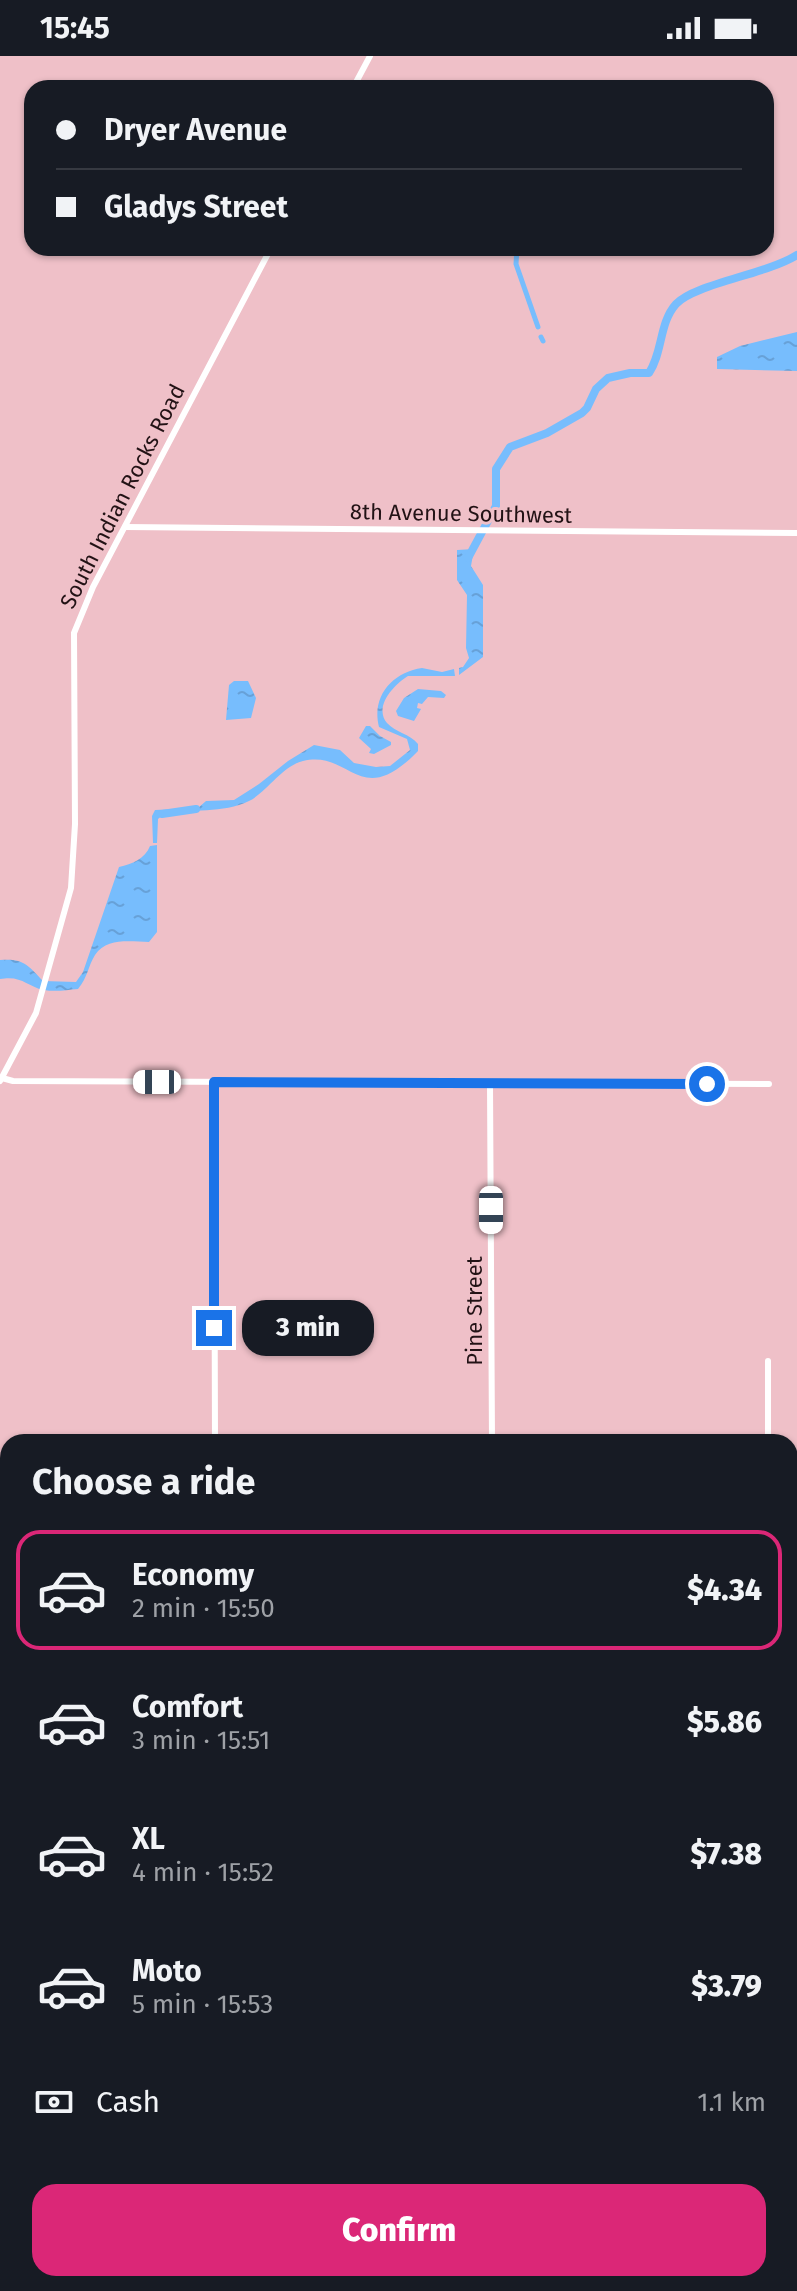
<!DOCTYPE html>
<html lang="en">
<head>
<meta charset="utf-8">
<style>
  :root { --surface:#171b24; --page:#242831; --text:#f1f3f6; --muted:#9ea1a6; --line:#363941; --accent:#db2777 }
  body { margin:0; font-family:"Fira Sans",sans-serif; background:var(--page); color:var(--text); height:100vh; display:flex; flex-direction:column; font-size:30px; white-space:nowrap }
  * { box-sizing:border-box; margin:0 }
  p { font-size:26px; color:var(--muted) }
  .icon { flex:none; width:44px; height:44px; fill:none; stroke:currentColor; stroke-width:2; stroke-linecap:round; stroke-linejoin:round }
  .map { position:relative; flex:1; overflow:hidden }
  .drawer { position:absolute; left:0px; top:1378px; width:798px; height:858px; display:flex; flex-direction:column; background:var(--surface); border-radius:24px 24px 0 0; box-shadow:0 2px 6px #0004 }
  .drawer>* { flex:none }
  .banner { position:absolute; left:24px; top:24px; width:750px; height:176px; border-radius:24px; box-shadow:0 2px 6px #0004; display:grid; align-content:center; height:176px; padding:0 32px; background:var(--surface) }
  .end { position:absolute; width:36px; height:36px; margin:-18px; border:10px solid #1a73e8; background:#fff; box-shadow:0 0 0 4px #fff }
  .from { border-radius:50% }
  .bubble { position:absolute; height:56px; border-radius:24px; background:var(--surface); box-shadow:0 2px 6px #0004; font-size:26px; font-weight:800; line-height:56px; text-align:center }
  .car { position:absolute; width:24px; height:48px; margin:-24px -12px; border-radius:10px; box-shadow:0 0 6px 2px #0007; background:linear-gradient(#fff 24%,#345 0 40%,#fff 0 76%,#345 0 86%,#fff 0) }
  .banner b { display:flex; align-items:center; gap:28px; height:76px; font-size:30px }
  .banner b+b { border-top:2px solid var(--line) }
  .banner i { width:20px; height:20px; background:var(--text) }
  ul { padding:0; list-style:none }
  li { display:flex; align-items:center; gap:24px; height:120px; margin:0 16px 12px; padding:0 16px; border:4px solid transparent; border-radius:24px }
  li div { flex:1 }
  li b { display:block; font-size:30px }
  li em { font-style:normal; font-weight:800 }
  li.on { border-color:var(--accent) }
  li>.icon { width:72px; height:72px; stroke-width:1.5 }
  h2 { padding:0 32px; font-size:36px; line-height:96px }
  .pay { display:flex; align-items:center; gap:20px; height:88px; padding:0 32px; font-size:30px }
  .pay p { margin-inline-start:auto }
  .button { display:flex; gap:16px; margin-top:auto; padding:16px 32px }
  .button a { flex:1; height:92px; border-radius:24px; background:var(--accent); color:#fff; font-size:32px; font-weight:800; line-height:92px; text-align:center }
  .status { display:flex; justify-content:space-between; align-items:center; height:56px; padding:0 40px; background:var(--surface); direction:ltr }
  .status svg { height:22px; fill:currentColor }
  .map>svg:first-child { display:block }
  .green { fill:#d4a8fd }
  .forest { fill:url(#forest-firs) }
  .water { fill:url(#water-ripples) }
  .lines { fill:none; stroke-linecap:round; stroke-linejoin:round }
  .canal { stroke:#77bdfd; stroke-width:5 }
  .river { stroke:#77bdfd; stroke-width:8 }
  .secondary { stroke:#fff; stroke-width:6 }
  .primary { stroke:#fff; stroke-width:7 }
  .route { stroke:#1a73e8; stroke-width:10 }
  .labels { text-anchor:middle; stroke-width:6; stroke-linejoin:round; paint-order:stroke }
  .street-label { font-size:22px; fill:#221215; stroke:#efc0c8 }
</style>
</head>
<body>
<div class="status"><b>15:45</b><svg viewBox="0 0 49 12"><path d="M0 12V9h3v3zM5 12V6h3v6zM10 12V3h3v9zM15 12V0h3v12zM26 1h20v11H26zM47 4h2v5h-2z"/></svg></div>
<div class="map">
<svg width="797" height="2235" viewBox="0 0 797 2235">
  <defs>
    <pattern id="forest-firs" width="22" height="20" patternUnits="userSpaceOnUse" patternTransform="scale(2)"><rect width="22" height="20" fill="#d4a8fd"/><path d="M5 1l3.5 6h-7zM16 11l3.5 6h-7z" fill="#b690d8"/></pattern>
    <pattern id="water-ripples" width="26" height="14" patternUnits="userSpaceOnUse" patternTransform="scale(2)"><rect width="26" height="14" fill="#77bdfd"/><path d="M2 4q2-2 4 0t4 0M15 11q2-2 4 0t4 0" fill="none" stroke="#67a1d8"/></pattern>
  </defs>
  <rect width="100%" height="100%" fill="#efc0c8"/>
  <!-- green -->
  <polygon class="green" points="0,2131 8,2131 8,2228 206,2228 206,2235 0,2235"/>
  <!-- forest -->
  <g class="forest">
    <rect x="0" y="1724" width="8" height="127"/>
    <polygon points="797,1936 797,2181 790,2204 790,1937"/>
  </g>
  <!-- water -->
  <g class="water">
    <polygon points="797,276 797,315 717,313 717,301 740,290"/>
    <polygon points="474,493 471,510 483,529 483,601 459,619 459,612 463,611 469,602 466,592 467,539 457,524 457,494"/>
    <path d="M422,612L442,616L454,613L455,620H408C395,628 373,650 387,667C395,676 410,678 418,688V695C359,756 351,693 303,705C282,710 267,736 249,745C223,758 191,752 164,758L158,763L157,787H153L152,760L155,754L198,752L206,745L234,744L259,728L288,705L314,689L340,694L354,707L376,711L390,710L410,694L407,683L379,671C371,640 393,616 422,612Z"/>
    <polygon points="234,625 248,625 256,642 251,662 226,664 229,629"/>
    <polygon points="418,633 441,635 446,639 444,642 428,641 422,648 418,647 417,652 421,653 414,665 398,660 396,655 404,642"/>
    <polygon points="366,670 370,670 380,680 391,686 391,689 374,698 369,697 371,693 359,682"/>
    <path d="M157,789V876L149,886C131,886 107,881 95,899C88,910 88,921 78,933C67,934 55,936 44,934C26,930 22,919 0,923V904C23,902 28,909 43,925L76,926L83,916L119,811C132,808 145,803 150,790Z"/>
    <polygon points="400,2228 489,2228 489,2235 401,2235"/>
  </g>
  <g class="lines">
    <!-- canal -->
    <g class="canal">
      <polyline points="517,192 516,208 538,271"/>
      <polyline points="541,281 543,285"/>
    </g>
    <!-- river -->
    <g class="river">
      <path d="M468,502L496,450V413L510,391L547,377L582,357L587,352L596,333L608,322L630,317H649C663,296 659,267 676,248C694,228 767,218 797,199"/>
      <polyline points="162,758 196,753"/>
    </g>
    <!-- secondary -->
    <g class="secondary">
      <polyline points="353,32 370,0"/>
      <polyline points="125,471 797,477"/>
      <polyline points="2,1022 13,1025 769,1028"/>
      <polyline points="0,1025 36,957 71,832 75,768 74,577 93,531 271,192"/>
      <polyline points="214,1026 215,1386"/>
      <polyline points="490,1028 492,1386"/>
      <polyline points="768,1305 768,1386"/>
      <polyline points="790,1580 797,1580"/>
      <polyline points="0,1856 8,1856"/>
      <polyline points="790,1858 797,1858"/>
      <polyline points="217,2235 217,2228"/>
    </g>
    <!-- primary -->
    <g class="primary">
      <polyline points="790,2220 797,2197"/>
      <polyline points="790,2226 791,2235"/>
    </g>
  </g>
  <g class="lines">
    <!-- route -->
    <polyline class="route" points="214,1272 214,1026 707,1028"/>
  </g>
  <g class="labels">
    <!-- street labels -->
    <g class="street-label">
      <text transform="translate(122 440) rotate(-63)" y="8">South Indian Rocks Road</text>
      <text transform="translate(461 457) rotate(1)" y="8">8th Avenue Southwest</text>
      <text transform="translate(474 1255) rotate(-90)" y="8">Pine Street</text>
    </g>
  </g>
</svg>
<i class="end from" style="left:707px;top:1028px"></i>
<i class="end" style="left:214px;top:1272px"></i>
<div class="bubble" style="left:242px;top:1244px;width:132px">3 min</div>
<i class="car" style="left:157px;top:1026px;rotate:270deg"></i>
<i class="car" style="left:491px;top:1154px;rotate:180deg"></i>
<div class="banner">
<b><i class="from"></i>Dryer Avenue</b>
<b><i></i>Gladys Street</b>
</div>
<section class="drawer">
<h2>Choose a ride</h2>
<ul>
<li class="on"><svg class="icon" aria-label="car" viewBox="0 0 24 24"><path d="M5 17H2v-5l4-1 3-4h7l3 4 3 1v5h-3M9 17h6M6 11h13"/><circle cx="7" cy="17" r="2"/><circle cx="17" cy="17" r="2"/></svg><div><b>Economy</b><p>2 min · 15:50</p></div><em>$4.34</em></li>
<li><svg class="icon" aria-label="car" viewBox="0 0 24 24"><path d="M5 17H2v-5l4-1 3-4h7l3 4 3 1v5h-3M9 17h6M6 11h13"/><circle cx="7" cy="17" r="2"/><circle cx="17" cy="17" r="2"/></svg><div><b>Comfort</b><p>3 min · 15:51</p></div><em>$5.86</em></li>
<li><svg class="icon" aria-label="car" viewBox="0 0 24 24"><path d="M5 17H2v-5l4-1 3-4h7l3 4 3 1v5h-3M9 17h6M6 11h13"/><circle cx="7" cy="17" r="2"/><circle cx="17" cy="17" r="2"/></svg><div><b>XL</b><p>4 min · 15:52</p></div><em>$7.38</em></li>
<li><svg class="icon" aria-label="car" viewBox="0 0 24 24"><path d="M5 17H2v-5l4-1 3-4h7l3 4 3 1v5h-3M9 17h6M6 11h13"/><circle cx="7" cy="17" r="2"/><circle cx="17" cy="17" r="2"/></svg><div><b>Moto</b><p>5 min · 15:53</p></div><em>$3.79</em></li>
</ul>
<div class="pay"><svg class="icon" aria-label="cash" viewBox="0 0 24 24"><path d="M3 7h18v10H3z"/><circle cx="12" cy="12" r="2"/></svg>Cash<p>1.1 km</p></div>
<div class="button"><a>Confirm</a></div>
</section>
</div>
</body>
</html>
